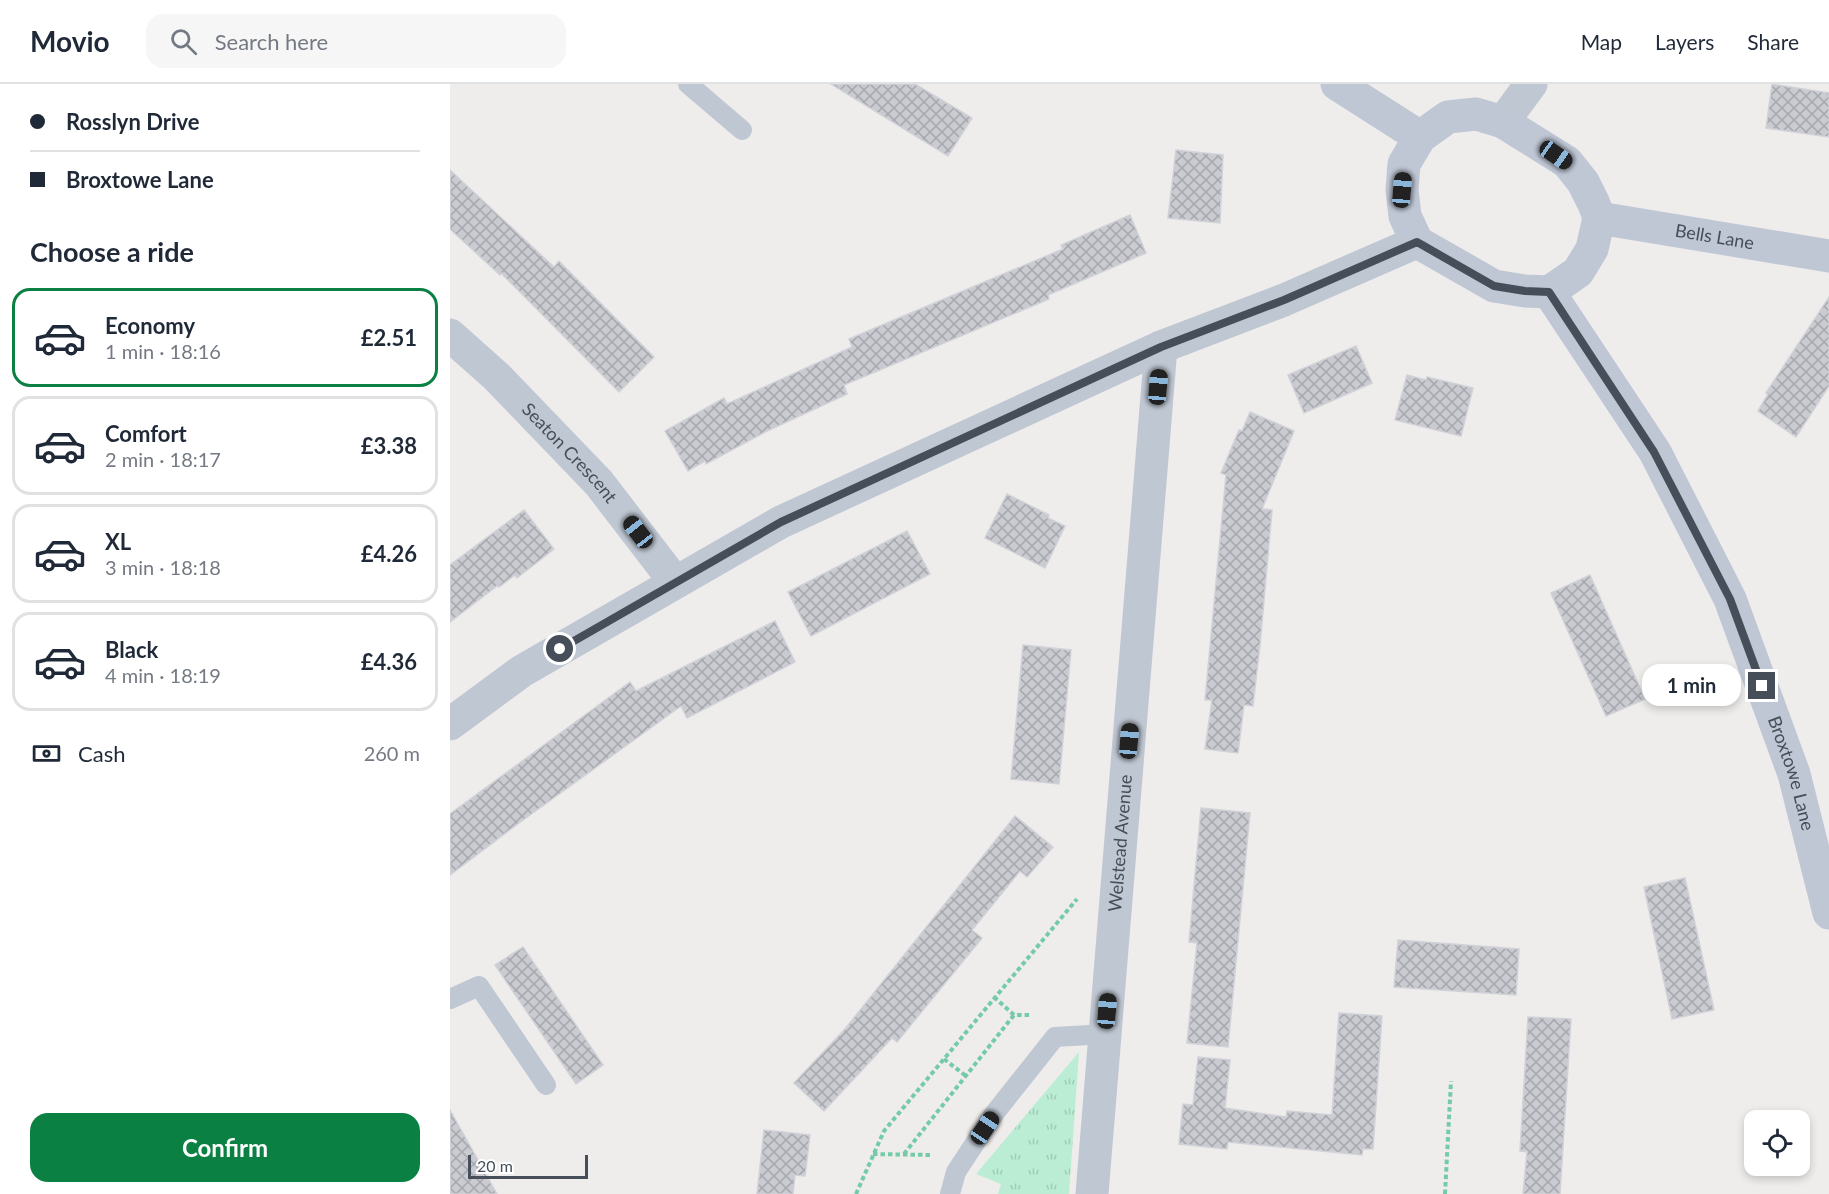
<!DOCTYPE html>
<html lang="en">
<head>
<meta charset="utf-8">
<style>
  :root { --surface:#fff; --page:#f6f6f7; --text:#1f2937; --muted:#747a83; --line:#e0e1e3; --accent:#0b8043 }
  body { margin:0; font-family:Lato,sans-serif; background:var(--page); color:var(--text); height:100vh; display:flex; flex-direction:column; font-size:22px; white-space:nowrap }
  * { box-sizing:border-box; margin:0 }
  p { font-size:20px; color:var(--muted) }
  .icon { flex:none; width:33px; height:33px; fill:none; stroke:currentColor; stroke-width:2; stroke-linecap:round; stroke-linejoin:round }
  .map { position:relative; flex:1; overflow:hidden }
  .drawer { display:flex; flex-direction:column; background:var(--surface); width:450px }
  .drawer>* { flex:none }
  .guide { display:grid; align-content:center; height:132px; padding:0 30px; background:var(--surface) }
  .buttons { position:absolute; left:1294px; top:1026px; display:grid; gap:12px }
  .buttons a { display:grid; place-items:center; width:66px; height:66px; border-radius:12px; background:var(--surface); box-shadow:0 3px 9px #0003; font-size:30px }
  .scale { position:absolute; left:18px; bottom:15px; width:120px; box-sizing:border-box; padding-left:6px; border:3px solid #454e59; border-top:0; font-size:16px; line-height:21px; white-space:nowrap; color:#454e59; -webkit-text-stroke:4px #fff; paint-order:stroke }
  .end { position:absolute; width:27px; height:27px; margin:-14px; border:8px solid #454e59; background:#fff; box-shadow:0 0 0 3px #fff }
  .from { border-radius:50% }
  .bubble { position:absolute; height:42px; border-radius:18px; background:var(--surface); box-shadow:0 3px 9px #0003; font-size:20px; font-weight:700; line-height:42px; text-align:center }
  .car { position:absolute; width:18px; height:36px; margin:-18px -9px; border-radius:8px; box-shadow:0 0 4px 2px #0007; background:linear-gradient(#222 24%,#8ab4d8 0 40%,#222 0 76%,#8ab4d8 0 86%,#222 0) }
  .guide b { display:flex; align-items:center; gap:21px; height:57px; font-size:22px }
  .guide b+b { border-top:2px solid var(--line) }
  .guide i { width:15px; height:15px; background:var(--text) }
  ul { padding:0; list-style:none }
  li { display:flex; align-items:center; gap:18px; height:99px; margin:0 12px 9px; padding:0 18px; border:3px solid var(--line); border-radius:18px }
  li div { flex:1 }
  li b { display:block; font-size:22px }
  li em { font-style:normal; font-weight:700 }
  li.active { border-color:var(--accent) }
  li>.icon { width:54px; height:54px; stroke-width:1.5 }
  h2 { padding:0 30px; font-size:27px; line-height:72px }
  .pay { display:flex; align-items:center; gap:15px; height:66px; padding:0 30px; font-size:22px }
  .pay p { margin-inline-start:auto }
  .button { display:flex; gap:12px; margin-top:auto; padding:12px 30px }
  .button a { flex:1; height:69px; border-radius:18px; background:var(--accent); color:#fff; font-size:24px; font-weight:700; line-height:69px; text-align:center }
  header { display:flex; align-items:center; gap:36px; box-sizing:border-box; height:84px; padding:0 30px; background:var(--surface); border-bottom:2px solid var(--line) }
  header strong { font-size:28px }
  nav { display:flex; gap:33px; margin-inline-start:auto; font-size:21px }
  .search { width:420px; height:54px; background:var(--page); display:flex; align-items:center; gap:15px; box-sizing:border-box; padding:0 21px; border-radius:18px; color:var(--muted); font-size:22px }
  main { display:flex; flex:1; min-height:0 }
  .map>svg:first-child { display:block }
  .grass { fill:url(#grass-tufts) }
  .building { fill:url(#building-cross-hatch); stroke:#d0d2d8; stroke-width:1.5 }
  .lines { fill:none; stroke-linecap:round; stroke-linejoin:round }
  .path { stroke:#73cba8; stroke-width:4; stroke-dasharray:4.5 3; stroke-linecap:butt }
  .service { stroke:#bfc7d2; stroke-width:20 }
  .minor { stroke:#bfc7d2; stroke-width:33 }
  .secondary { stroke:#bfc7d5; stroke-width:33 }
  .route { stroke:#454e59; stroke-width:8 }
  .labels { text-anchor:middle; stroke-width:4.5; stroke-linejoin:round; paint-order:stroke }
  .street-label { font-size:18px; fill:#454e59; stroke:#fff }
</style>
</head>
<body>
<header>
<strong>Movio</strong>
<div class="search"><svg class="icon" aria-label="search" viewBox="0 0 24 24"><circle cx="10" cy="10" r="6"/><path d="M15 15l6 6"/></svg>Search here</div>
<nav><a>Map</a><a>Layers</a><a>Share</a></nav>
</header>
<main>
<section class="drawer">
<div class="guide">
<b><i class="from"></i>Rosslyn Drive</b>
<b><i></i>Broxtowe Lane</b>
</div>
<h2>Choose a ride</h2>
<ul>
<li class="active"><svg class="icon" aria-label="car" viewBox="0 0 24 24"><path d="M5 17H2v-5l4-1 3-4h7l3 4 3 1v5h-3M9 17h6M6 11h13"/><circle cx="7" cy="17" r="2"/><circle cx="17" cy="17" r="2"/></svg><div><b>Economy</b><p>1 min · 18:16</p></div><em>£2.51</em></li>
<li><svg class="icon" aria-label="car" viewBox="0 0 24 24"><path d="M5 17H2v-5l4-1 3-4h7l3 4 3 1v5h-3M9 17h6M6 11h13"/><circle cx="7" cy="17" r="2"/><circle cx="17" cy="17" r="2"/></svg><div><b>Comfort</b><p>2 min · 18:17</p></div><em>£3.38</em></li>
<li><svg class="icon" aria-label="car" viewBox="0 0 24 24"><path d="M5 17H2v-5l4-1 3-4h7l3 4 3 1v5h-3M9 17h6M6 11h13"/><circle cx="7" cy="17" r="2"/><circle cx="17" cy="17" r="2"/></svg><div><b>XL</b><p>3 min · 18:18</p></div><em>£4.26</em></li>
<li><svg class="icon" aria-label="car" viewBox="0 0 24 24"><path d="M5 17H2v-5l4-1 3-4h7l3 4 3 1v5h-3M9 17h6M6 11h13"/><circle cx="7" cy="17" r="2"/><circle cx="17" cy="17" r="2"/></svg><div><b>Black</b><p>4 min · 18:19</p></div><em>£4.36</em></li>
</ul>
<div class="pay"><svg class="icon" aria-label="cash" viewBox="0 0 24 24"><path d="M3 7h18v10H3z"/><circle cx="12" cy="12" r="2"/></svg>Cash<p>260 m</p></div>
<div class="button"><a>Confirm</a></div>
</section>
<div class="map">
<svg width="1379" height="1110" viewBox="0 0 1379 1110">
  <defs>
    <pattern id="grass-tufts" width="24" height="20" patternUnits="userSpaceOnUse" patternTransform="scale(1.5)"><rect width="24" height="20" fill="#baedd3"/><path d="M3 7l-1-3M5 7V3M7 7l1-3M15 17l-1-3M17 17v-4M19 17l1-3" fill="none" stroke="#a1cdb7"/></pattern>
    <pattern id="building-cross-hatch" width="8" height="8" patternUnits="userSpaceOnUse" patternTransform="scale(1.5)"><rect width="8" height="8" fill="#c9cbd1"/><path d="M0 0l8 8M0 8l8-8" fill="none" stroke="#a5a7ad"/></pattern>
  </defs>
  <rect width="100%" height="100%" fill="#efecec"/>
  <!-- grass -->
  <polygon class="grass" points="629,968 619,1110 548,1110 551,1100 526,1090"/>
  <!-- building -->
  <g class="building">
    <polygon points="381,0 465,0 522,34 498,72"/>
    <polygon points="1322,0 1379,9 1379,53 1316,44"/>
    <polygon points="726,66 773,71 770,139 718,134"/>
    <polygon points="0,86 104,183 109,177 204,273 169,308 51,189 50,191 0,145"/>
    <polygon points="680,131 696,169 598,211 599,215 394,301 397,310 315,348 256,380 255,377 238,387 215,347 274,314 277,320 402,263 399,255 613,165 611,161"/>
    <polygon points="1379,213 1379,302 1346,353 1308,327 1318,310 1316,309"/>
    <polygon points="906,262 922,299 854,329 838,291"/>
    <polygon points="957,291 976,296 977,293 1023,304 1011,352 945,336"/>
    <polygon points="800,328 844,347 812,425 822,426 810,561 803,622 794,621 788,669 755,665 762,616 755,616 776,391 771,389 789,346 792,347"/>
    <polygon points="557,410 599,431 598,434 615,442 595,484 535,454"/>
    <polygon points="74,426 104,465 67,494 65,491 49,503 47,502 0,538 0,481"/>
    <polygon points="457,447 480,490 361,552 338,508"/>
    <polygon points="1140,491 1195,615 1156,632 1101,509"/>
    <polygon points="325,537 345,578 237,634 231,622 69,739 0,791 0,730 180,598 186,607"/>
    <polygon points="573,561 621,566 609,700 561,695"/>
    <polygon points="751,724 800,729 778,963 737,959 747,859 739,858"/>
    <polygon points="565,732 603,763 577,793 570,787 522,846 532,854 447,958 442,954 374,1027 344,999 395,945"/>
    <polygon points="1235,794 1264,926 1222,935 1194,803"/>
    <polygon points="948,856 1069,865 1066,911 944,903"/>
    <polygon points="73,863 153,981 126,1000 45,881"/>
    <polygon points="889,929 932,932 923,1065 913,1065 912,1071 778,1058 777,1065 729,1060 733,1020 743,1021 748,973 780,976 775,1024 836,1033 837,1027 882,1031"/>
    <polygon points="1078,933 1121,935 1110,1110 1073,1110 1077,1068 1070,1067"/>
    <polygon points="0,1026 47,1110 0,1110"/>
    <polygon points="314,1046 360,1051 355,1092 345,1091 343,1110 307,1110"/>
  </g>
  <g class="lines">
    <!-- path -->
    <g class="path">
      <polyline points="544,913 564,931 582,931"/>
      <polyline points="494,975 516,992"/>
      <polyline points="423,1070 480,1071"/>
      <polyline points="454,1070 564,931"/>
      <polyline points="406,1110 434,1047 627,815"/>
      <polyline points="995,1110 1001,997"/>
    </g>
    <!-- service -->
    <g class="service">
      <polyline points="238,0 292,46"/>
      <polyline points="0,915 29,902 96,1001"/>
      <polyline points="500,1110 506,1088 544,1030 605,953 656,950"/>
    </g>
    <!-- minor -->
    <g class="minor">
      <polyline points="1053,38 1081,0"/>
      <path id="s1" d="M0,251L47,293L149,399L225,498"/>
      <polyline points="0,640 72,587 331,438 711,263 834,216 967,158"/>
      <path id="s2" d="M642,1110L711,263"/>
    </g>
    <!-- secondary -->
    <g class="secondary">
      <polyline points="887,0 970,53"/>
      <polygon points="1026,30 1053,38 1117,78 1133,98 1144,120 1149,134 1142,165 1128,188 1099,208 1075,207 1044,202 967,158 955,132 952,106 954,80 970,53 998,33"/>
      <path id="s3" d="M1149,134L1379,172"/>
      <path id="s4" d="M1099,208L1205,368L1280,515L1344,690L1379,829"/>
    </g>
  </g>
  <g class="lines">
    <!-- route -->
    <polyline class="route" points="110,565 331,438 711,263 834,216 967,158 1044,202 1075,207 1099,208 1204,368 1280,515 1312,602"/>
  </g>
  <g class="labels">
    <!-- street labels -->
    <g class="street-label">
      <text dy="6" stroke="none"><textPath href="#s3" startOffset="117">Bells Lane</textPath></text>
      <text dy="6" stroke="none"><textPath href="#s1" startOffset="168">Seaton Crescent</textPath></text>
      <text dy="6" stroke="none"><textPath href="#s4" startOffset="542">Broxtowe Lane</textPath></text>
      <text dy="6" stroke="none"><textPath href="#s2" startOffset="352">Welstead Avenue</textPath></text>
    </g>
  </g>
</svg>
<div class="buttons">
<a><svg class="icon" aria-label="locate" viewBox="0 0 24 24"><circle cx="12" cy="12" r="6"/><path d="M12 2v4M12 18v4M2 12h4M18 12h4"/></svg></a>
</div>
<div class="scale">20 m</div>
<i class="end from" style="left:110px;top:565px"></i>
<i class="end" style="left:1312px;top:602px"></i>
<div class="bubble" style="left:1192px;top:580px;width:99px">1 min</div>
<i class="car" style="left:1106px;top:71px;rotate:125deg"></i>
<i class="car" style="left:952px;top:106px;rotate:5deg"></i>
<i class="car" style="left:708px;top:303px;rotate:5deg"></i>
<i class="car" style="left:188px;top:448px;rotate:322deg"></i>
<i class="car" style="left:679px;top:657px;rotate:5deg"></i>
<i class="car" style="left:657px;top:927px;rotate:5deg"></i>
<i class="car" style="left:535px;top:1044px;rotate:34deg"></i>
</div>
</main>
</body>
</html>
